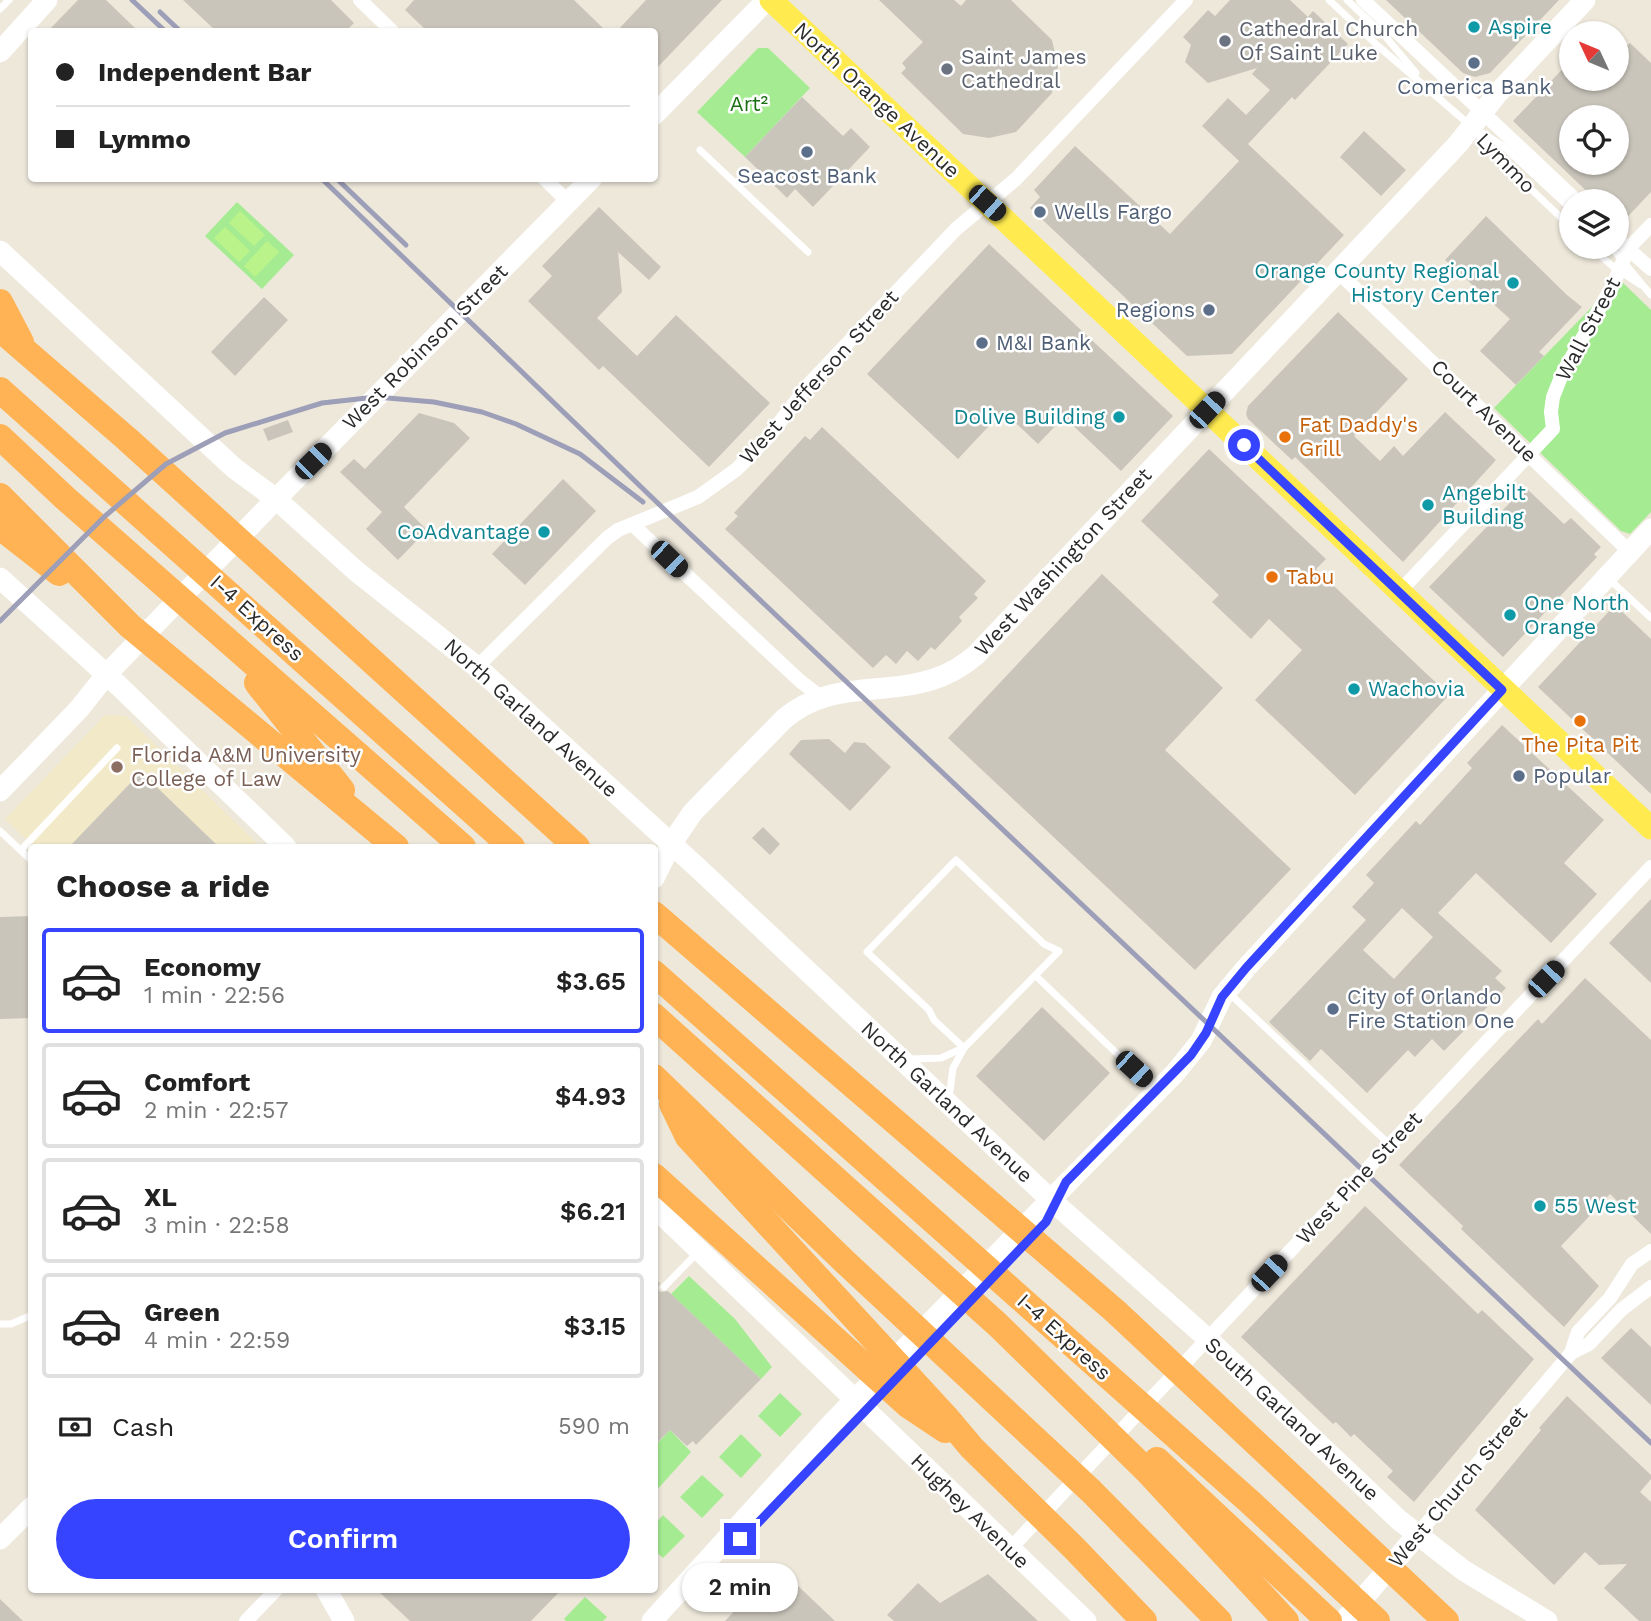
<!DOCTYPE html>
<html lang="en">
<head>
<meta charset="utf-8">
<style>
  :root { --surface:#fff; --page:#f2f2f2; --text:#222; --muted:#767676; --line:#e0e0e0; --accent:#3744ff }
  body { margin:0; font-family:"Work Sans",sans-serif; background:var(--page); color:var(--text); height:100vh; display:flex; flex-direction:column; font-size:26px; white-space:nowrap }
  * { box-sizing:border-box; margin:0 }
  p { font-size:23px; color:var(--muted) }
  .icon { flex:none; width:38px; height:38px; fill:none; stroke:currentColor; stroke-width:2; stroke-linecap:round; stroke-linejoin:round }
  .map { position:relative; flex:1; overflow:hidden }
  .details { position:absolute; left:28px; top:844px; width:630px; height:749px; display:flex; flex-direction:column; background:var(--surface); border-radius:7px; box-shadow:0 2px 5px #0004 }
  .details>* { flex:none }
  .banner { position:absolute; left:28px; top:28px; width:630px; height:154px; border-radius:7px; box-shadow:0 2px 5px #0004; display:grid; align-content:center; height:154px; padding:0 28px; background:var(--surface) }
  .needle { width:46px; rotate:314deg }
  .controls { position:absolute; left:1559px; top:21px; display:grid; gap:14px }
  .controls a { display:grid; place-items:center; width:70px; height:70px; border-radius:50%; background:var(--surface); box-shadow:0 2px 5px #0004; font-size:35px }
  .end { position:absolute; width:32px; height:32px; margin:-16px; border:9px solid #3744ff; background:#fff; box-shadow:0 0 0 4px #fff }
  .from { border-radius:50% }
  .bubble { position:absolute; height:49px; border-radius:24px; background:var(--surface); box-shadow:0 2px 5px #0004; font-size:23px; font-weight:600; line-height:49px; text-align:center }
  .car { position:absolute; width:21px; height:42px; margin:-21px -10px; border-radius:9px; box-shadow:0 0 5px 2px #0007; background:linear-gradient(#222 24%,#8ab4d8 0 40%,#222 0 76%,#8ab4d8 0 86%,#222 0) }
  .banner b { display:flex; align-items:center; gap:24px; height:66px; font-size:26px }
  .banner b+b { border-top:2px solid var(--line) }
  .banner i { width:18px; height:18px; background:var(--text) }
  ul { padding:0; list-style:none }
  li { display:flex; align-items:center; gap:21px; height:105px; margin:0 14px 10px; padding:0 14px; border:4px solid var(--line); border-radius:7px }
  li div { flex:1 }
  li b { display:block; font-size:26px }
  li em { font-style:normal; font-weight:600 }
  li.current { border-color:var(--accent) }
  li>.icon { width:63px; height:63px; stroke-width:1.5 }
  h2 { padding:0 28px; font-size:32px; line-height:84px }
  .pay { display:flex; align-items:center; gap:18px; height:77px; padding:0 28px; font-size:26px }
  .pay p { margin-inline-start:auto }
  .button { display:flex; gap:14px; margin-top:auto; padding:14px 28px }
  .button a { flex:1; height:80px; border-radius:42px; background:var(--accent); color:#fff; font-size:28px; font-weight:600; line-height:80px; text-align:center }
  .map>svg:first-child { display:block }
  .education { fill:#f2e9c8 }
  .green { fill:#a5eb91 }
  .pitch { fill:#bbf38b }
  .building { fill:#c9c5bb; fill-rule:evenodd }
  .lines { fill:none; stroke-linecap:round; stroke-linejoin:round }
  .lane { stroke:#fff; stroke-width:7 }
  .street { stroke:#fff; stroke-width:14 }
  .secondary { stroke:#fff; stroke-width:21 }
  .primary { stroke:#ffeb4f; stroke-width:23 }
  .highway { stroke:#ffb355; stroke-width:26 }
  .rail { stroke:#9d9eb7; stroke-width:5 }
  .route { stroke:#3744ff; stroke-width:9 }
  .culture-dot { fill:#0f9aa8; stroke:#fff; stroke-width:2.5 }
  .worship-dot { fill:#6b7280; stroke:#fff; stroke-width:2.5 }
  .service-dot { fill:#5c6f8a; stroke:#fff; stroke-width:2.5 }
  .food-dot { fill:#e8710a; stroke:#fff; stroke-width:2.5 }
  .education-dot { fill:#8d6e63; stroke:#fff; stroke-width:2.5 }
  .labels { text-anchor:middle; stroke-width:5; stroke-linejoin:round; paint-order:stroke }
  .culture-label { font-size:21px; fill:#0d838f; stroke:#fff; text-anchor:start }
  .worship-label { font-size:21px; fill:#5b616d; stroke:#fff; text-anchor:start }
  .service-label { font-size:21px; fill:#4e5e75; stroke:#fff; text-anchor:start }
  .street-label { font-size:21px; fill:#2a2a2a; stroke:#fff }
  .park-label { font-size:21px; fill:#1a7012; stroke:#fff }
  .food-label { font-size:21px; fill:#c56008; stroke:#fff; text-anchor:start }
  .education-label { font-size:21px; fill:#785e54; stroke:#fff; text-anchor:start }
</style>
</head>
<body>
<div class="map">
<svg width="1651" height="1621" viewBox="0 0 1651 1621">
  <rect width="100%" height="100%" fill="#eee8db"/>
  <!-- education -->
  <polygon class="education" points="105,715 126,716 261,847 34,847 5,819"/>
  <!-- green -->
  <g class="green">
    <polygon points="758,48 768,48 810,88 745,157 697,112"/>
    <polygon points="237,202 294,255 262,289 205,236"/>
    <polygon points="1619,279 1651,310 1651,512 1630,534 1621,531 1494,408"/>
    <polygon points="689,1276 735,1319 772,1367 761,1379 671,1294"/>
    <polygon points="780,1393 802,1414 780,1437 758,1416"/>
    <polygon points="670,1430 691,1452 655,1492 655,1446"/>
    <polygon points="741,1434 762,1455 741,1478 719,1457"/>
    <polygon points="702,1475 724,1495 702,1518 680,1497"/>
    <polygon points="663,1515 685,1536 663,1558 654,1550 655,1524"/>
    <polygon points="585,1597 607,1617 603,1621 566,1621 564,1619"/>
  </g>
  <!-- pitch -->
  <g class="pitch">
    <polygon points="240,211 265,235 254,246 229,223"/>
    <polygon points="225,227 250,251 239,262 214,238"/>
    <polygon points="267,241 279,252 255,277 244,266"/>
  </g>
  <!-- building -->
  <g class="building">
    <polygon points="78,0 106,0 139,32 47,32"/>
    <polygon points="183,0 331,0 354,23 345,32 217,32"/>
    <polygon points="414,0 574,0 607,32 428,32 405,10"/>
    <polygon points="646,0 722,0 654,71 654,32 616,32"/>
    <polygon points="879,0 954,0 961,6 966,0 1011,0 1052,40 1058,66 1052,93 1016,132 989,138 963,134 901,73 906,68 902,63 923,42"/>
    <polygon points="1230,0 1290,0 1308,17 1313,11 1348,44 1295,100 1292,97 1248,144 1344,235 1232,354 1187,356 1030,208 1040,197 1034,190 1075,146 1170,234 1239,161 1202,126 1228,98 1246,115 1270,90 1252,74 1257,68 1208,83 1185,62 1191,45 1183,37 1208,10 1215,16"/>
    <polygon points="1386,0 1559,0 1490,73 1475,77 1463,73"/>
    <path d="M1617,41L1624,48L1630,43L1651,63V192L1617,228V201H1597L1513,121L1572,59V79H1617ZM1572,117H1617V163H1572Z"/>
    <polygon points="802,97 843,136 851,128 870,147 813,207 795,189 787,198 745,157"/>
    <polygon points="1364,131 1406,170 1381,196 1340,157"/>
    <polygon points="599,207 661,267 649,280 618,252 622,292 597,318 637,356 676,315 770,403 709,467 603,366 599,370 528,301 552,276 542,266"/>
    <polygon points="1486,216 1567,295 1582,307 1539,352 1544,356 1516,385 1480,351 1510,319 1445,260"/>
    <polygon points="989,244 1173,416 1121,471 1064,417 1038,444 1003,411 958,459 867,374"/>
    <polygon points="264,297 288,320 235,376 211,352"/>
    <polygon points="1338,312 1408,379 1354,436 1380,461 1394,446 1403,456 1445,412 1496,460 1403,562 1321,482 1295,457 1292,460 1248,419 1246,414 1248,406"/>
    <polygon points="419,413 454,423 470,438 404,507 427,530 398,560 366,529 382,512 340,472 354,459 365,469"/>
    <polygon points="288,420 293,432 268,441 263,429"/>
    <polygon points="822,427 986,581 974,594 978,598 959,617 962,621 935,650 931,647 918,661 907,651 896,664 886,655 873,668 725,529 738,516 734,513 805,436 810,440"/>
    <polygon points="1209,449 1326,559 1316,569 1449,695 1355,795 1255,700 1302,650 1269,619 1251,639 1212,602 1219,595 1141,521"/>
    <polygon points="563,479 596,511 525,585 492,554"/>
    <polygon points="1525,487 1564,524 1571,518 1601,547 1594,554 1597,557 1503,657 1429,587"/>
    <polygon points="1102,574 1223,688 1165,750 1291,869 1195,970 948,738"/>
    <polygon points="1615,605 1651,639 1651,794 1538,687"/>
    <path d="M1502,725L1604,820L1564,863L1597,894L1551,943L1476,873L1438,913L1502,971L1495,978L1506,988L1444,1051L1432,1039L1415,1057L1408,1050L1367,1093L1321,1049L1310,1061L1269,1022L1366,920L1352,907L1374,883L1366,875L1416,821L1420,825L1472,768L1467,763ZM1402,908L1433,937L1394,979L1363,950Z"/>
    <polygon points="829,739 845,753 854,742 865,743 891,767 850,811 789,754 801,740"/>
    <polygon points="141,772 219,847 69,847"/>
    <polygon points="763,827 780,844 770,855 752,838"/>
    <polygon points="1651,899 1651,983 1609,943"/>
    <polygon points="32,916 32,1018 0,1019 0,917"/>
    <polygon points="1585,978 1651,1040 1651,1234 1610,1194 1582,1224 1561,1246 1599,1286 1564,1327 1461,1229 1463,1226 1399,1165 1538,1019 1542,1024"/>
    <polygon points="1042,1007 1110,1073 1044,1141 976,1076"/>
    <polygon points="1365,1206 1478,1314 1482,1310 1534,1359 1414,1502 1387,1477 1393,1471 1354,1434 1351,1437 1336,1422 1333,1424 1241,1337"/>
    <polygon points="654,1278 660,1283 658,1288 660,1292 668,1291 761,1379 696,1445 693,1441 687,1446 670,1430 654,1446"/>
    <polygon points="1631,1328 1651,1347 1651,1405 1601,1358"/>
    <polygon points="1567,1396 1651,1475 1651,1479 1640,1492 1651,1502 1651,1621 1639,1621 1604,1588 1627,1564 1599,1565 1585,1552 1554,1585 1475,1510 1541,1430 1539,1428"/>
    <polygon points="777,1566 835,1621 725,1621"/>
    <polygon points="988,1574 1038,1621 894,1621 887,1615 918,1583 940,1603"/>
    <polygon points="376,1589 562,1589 531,1621 410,1621"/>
    <polygon points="0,1599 23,1621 0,1621"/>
  </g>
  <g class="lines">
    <!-- lane -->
    <g class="lane">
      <polyline points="1329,0 1377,45 1472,127 1495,155 1572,228"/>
      <polyline points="1347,0 1385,36 1416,73"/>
      <polyline points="0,9 9,0"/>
      <polyline points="1476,129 1503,146 1572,210"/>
      <polyline points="700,150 808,252"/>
      <polyline points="1591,247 1611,265 1641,285"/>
      <polyline points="1611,247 1651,295"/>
      <polyline points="1608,578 1651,618"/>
      <polyline points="0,831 32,861"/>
      <polyline points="21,850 117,748"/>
      <polyline points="1036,976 1156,1091"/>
      <polyline points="1230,994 1390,1145"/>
      <polyline points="911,1059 941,1058 963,1048"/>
      <polyline points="949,1098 953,1068 964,1048 1059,951 1044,944 956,860 867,952 929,1010 934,1020 964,1048"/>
      <polyline points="664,1287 697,1253"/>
      <polyline points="0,1324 11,1324 32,1315"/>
      <polyline points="907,1366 1046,1222 1051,1211"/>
      <polyline points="737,1542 756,1525 885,1390"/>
    </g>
    <!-- street -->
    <g class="street">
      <polyline points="360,0 393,32"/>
      <polyline points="1363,0 1577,201"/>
      <polyline points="544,178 568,202"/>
      <polyline points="1617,239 1651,269"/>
      <polyline points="1337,271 1630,552"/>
      <polyline points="633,525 800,681 821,697"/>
      <polyline points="1400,591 1553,429 1551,412 1553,397 1563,372 1613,285 1628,249 1651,225"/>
      <polyline points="477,667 607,538 618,530 698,497 737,469 770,435 809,384 956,229 1016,179 1186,0"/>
      <polyline points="1571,1353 1589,1344 1621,1310 1651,1287"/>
      <polyline points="1417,1535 1571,1353 1578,1332 1610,1298 1632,1264 1651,1251"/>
      <polyline points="1010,1549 1651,867"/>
      <polyline points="246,1621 277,1589"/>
    </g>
    <!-- secondary -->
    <g class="secondary">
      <polyline points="0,52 47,0"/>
      <polyline points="654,115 767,0"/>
      <polyline points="0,251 234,468 276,499 356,571 477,667 699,869 1050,1199 1208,1339 1399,1520 1463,1570 1547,1621"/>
      <polyline points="0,578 119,686 286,847"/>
      <polyline points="0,791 79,709 106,675 276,499 592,178"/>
      <path d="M654,878L671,844L693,812L784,719C829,680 882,696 934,679C950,674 964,665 976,655L1458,144L1497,94L1585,0"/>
      <polyline points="654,1207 1086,1621"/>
      <polyline points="0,1539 32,1507"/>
      <polyline points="326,1589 344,1621"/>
      <polyline points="652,1621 832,1423 1175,1073 1201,1041 1222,997 1246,968 1651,529"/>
      <polyline points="1344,1621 1417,1535"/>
    </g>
    <!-- primary -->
    <polyline class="primary" points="771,0 1651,828"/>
    <!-- highway -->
    <g class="highway">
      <polyline points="0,302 21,342"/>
      <polyline points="0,329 127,439 577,847"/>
      <polyline points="0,390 512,847"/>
      <polyline points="0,437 65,498 463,847"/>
      <polyline points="0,496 130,626 396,847"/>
      <polyline points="0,527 59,573"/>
      <polyline points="257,683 342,790"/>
      <polyline points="654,914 1115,1311 1446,1621"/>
      <polyline points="654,973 1250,1502 1377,1621"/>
      <polyline points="654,1016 998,1325 1147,1471 1286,1621"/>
      <polyline points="654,1077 844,1261 1091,1491 1219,1621"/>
      <polyline points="672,1104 688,1137 945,1416 972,1448 1074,1548 1144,1621"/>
      <polyline points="654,1176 909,1406 945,1430"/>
      <polyline points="1157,1460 1329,1621"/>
    </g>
    <!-- rail -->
    <g class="rail">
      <polyline points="132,0 166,32"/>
      <polyline points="160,12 181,32"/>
      <polyline points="321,178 666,511 1651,1443"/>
      <polyline points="336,178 406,245"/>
      <polyline points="0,621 104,517 166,464 225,433 322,403 376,397 434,402 482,412 516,424 580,454 643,502"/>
    </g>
  </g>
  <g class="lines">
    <!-- route -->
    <polyline class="route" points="740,1539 756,1525 1046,1222 1066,1182 1191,1055 1206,1033 1222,997 1246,968 1502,690 1244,445"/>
  </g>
  <!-- markers -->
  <g class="culture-dot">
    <circle cx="1474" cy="27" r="7"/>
    <circle cx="1513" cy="283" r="7"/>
    <circle cx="1119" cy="417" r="7"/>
    <circle cx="1428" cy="505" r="7"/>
    <circle cx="544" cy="532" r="7"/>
    <circle cx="1510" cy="615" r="7"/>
    <circle cx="1354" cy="689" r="7"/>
    <circle cx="1540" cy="1206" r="7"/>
  </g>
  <g class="worship-dot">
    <circle cx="1225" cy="41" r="7"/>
    <circle cx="947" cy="69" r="7"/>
  </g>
  <g class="service-dot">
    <circle cx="1474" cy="63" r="7"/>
    <circle cx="807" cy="152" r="7"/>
    <circle cx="1040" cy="212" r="7"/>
    <circle cx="1209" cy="310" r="7"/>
    <circle cx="982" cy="343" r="7"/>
    <circle cx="1519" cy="776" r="7"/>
    <circle cx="1333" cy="1009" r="7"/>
  </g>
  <g class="food-dot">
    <circle cx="1285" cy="437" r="7"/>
    <circle cx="1272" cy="577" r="7"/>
    <circle cx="1580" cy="721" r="7"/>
  </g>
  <circle class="education-dot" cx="117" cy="767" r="7"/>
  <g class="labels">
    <!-- culture labels -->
    <g class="culture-label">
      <text x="1488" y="34">Aspire</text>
      <text x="1499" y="278" text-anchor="end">Orange County Regional<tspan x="1499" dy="24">History Center</tspan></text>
      <text x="1105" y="424" text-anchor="end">Dolive Building</text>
      <text x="1442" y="500">Angebilt<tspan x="1442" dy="24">Building</tspan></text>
      <text x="530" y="539" text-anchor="end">CoAdvantage</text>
      <text x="1524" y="610">One North<tspan x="1524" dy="24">Orange</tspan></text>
      <text x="1368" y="696">Wachovia</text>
      <text x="1554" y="1213">55 West</text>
    </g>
    <!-- worship labels -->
    <g class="worship-label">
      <text x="1239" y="36">Cathedral Church<tspan x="1239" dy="24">Of Saint Luke</tspan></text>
      <text x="961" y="64">Saint James<tspan x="961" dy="24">Cathedral</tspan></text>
    </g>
    <!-- service labels -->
    <g class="service-label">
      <text x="1474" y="94" text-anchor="middle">Comerica Bank</text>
      <text x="807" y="183" text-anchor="middle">Seacost Bank</text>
      <text x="1054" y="219">Wells Fargo</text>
      <text x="1195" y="317" text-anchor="end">Regions</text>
      <text x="996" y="350">M&amp;I Bank</text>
      <text x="1533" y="783">Popular</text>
      <text x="1347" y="1004">City of Orlando<tspan x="1347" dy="24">Fire Station One</tspan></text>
    </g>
    <!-- street labels -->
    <g class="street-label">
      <text transform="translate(877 100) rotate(43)" y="7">North Orange Avenue</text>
      <text transform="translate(1506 163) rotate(46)" y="7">Lymmo</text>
      <text transform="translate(1588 329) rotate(-62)" y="7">Wall Street</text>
      <text transform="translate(425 347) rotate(-45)" y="7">West Robinson Street</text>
      <text transform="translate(819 377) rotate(-48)" y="7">West Jefferson Street</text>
      <text transform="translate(1484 411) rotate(44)" y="7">Court Avenue</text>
      <text transform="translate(1063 562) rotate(-47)" y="7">West Washington Street</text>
      <text transform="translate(257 618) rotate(42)" y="7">I-4 Express</text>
      <text transform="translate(531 718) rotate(42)" y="7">North Garland Avenue</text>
      <text transform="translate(947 1102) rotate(43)" y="7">North Garland Avenue</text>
      <text transform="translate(1359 1178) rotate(-47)" y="7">West Pine Street</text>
      <text transform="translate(1064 1337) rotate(42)" y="7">I-4 Express</text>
      <text transform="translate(1292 1419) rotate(43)" y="7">South Garland Avenue</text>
      <text transform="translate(1458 1487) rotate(-50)" y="7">West Church Street</text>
      <text transform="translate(970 1511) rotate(44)" y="7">Hughey Avenue</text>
    </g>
    <!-- park labels -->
    <g class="park-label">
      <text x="749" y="111">Art²</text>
    </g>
    <!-- food labels -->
    <g class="food-label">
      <text x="1299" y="432">Fat Daddy's<tspan x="1299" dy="24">Grill</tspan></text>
      <text x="1286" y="584">Tabu</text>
      <text x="1580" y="752" text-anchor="middle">The Pita Pit</text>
    </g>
    <!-- education labels -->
    <g class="education-label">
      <text x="131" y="762">Florida A&amp;M University<tspan x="131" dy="24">College of Law</tspan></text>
    </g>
  </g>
</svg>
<div class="controls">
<a><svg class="needle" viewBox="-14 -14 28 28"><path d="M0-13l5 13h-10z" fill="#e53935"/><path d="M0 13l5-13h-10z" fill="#767676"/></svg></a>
<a><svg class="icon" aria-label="locate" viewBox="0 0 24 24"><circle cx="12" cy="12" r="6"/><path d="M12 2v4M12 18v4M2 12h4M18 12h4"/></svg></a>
<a><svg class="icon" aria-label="layers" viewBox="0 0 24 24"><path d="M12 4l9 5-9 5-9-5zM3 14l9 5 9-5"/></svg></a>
</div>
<i class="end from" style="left:1244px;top:445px"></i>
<i class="end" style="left:740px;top:1539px"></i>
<div class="bubble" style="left:682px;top:1563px;width:116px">2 min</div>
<i class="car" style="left:987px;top:203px;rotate:132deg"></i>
<i class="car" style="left:1207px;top:410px;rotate:43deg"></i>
<i class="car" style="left:313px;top:461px;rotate:45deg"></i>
<i class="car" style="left:669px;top:559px;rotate:134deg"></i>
<i class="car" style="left:1546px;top:979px;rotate:44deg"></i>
<i class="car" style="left:1134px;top:1069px;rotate:133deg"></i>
<i class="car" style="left:1269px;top:1273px;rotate:43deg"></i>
<div class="banner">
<b><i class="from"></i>Independent Bar</b>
<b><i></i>Lymmo</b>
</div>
<section class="details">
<h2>Choose a ride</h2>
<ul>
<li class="current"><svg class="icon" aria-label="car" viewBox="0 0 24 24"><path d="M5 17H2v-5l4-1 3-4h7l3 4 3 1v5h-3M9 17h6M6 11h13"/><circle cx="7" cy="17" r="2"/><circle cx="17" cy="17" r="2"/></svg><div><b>Economy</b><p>1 min · 22:56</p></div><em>$3.65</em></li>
<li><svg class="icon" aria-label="car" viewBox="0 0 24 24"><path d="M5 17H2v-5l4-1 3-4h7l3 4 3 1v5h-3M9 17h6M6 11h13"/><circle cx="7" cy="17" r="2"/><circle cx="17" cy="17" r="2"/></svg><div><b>Comfort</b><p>2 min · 22:57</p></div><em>$4.93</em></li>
<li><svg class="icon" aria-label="car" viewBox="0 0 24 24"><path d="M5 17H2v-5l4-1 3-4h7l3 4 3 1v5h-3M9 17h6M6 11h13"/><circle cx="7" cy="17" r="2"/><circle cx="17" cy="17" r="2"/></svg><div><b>XL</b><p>3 min · 22:58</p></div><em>$6.21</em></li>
<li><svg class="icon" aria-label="car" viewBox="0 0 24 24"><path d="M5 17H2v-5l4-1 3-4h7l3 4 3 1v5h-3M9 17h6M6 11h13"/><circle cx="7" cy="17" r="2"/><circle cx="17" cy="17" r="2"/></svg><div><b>Green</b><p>4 min · 22:59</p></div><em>$3.15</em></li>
</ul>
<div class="pay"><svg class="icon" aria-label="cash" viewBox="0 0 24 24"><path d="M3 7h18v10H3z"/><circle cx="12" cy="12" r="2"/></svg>Cash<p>590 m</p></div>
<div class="button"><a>Confirm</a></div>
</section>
</div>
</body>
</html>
